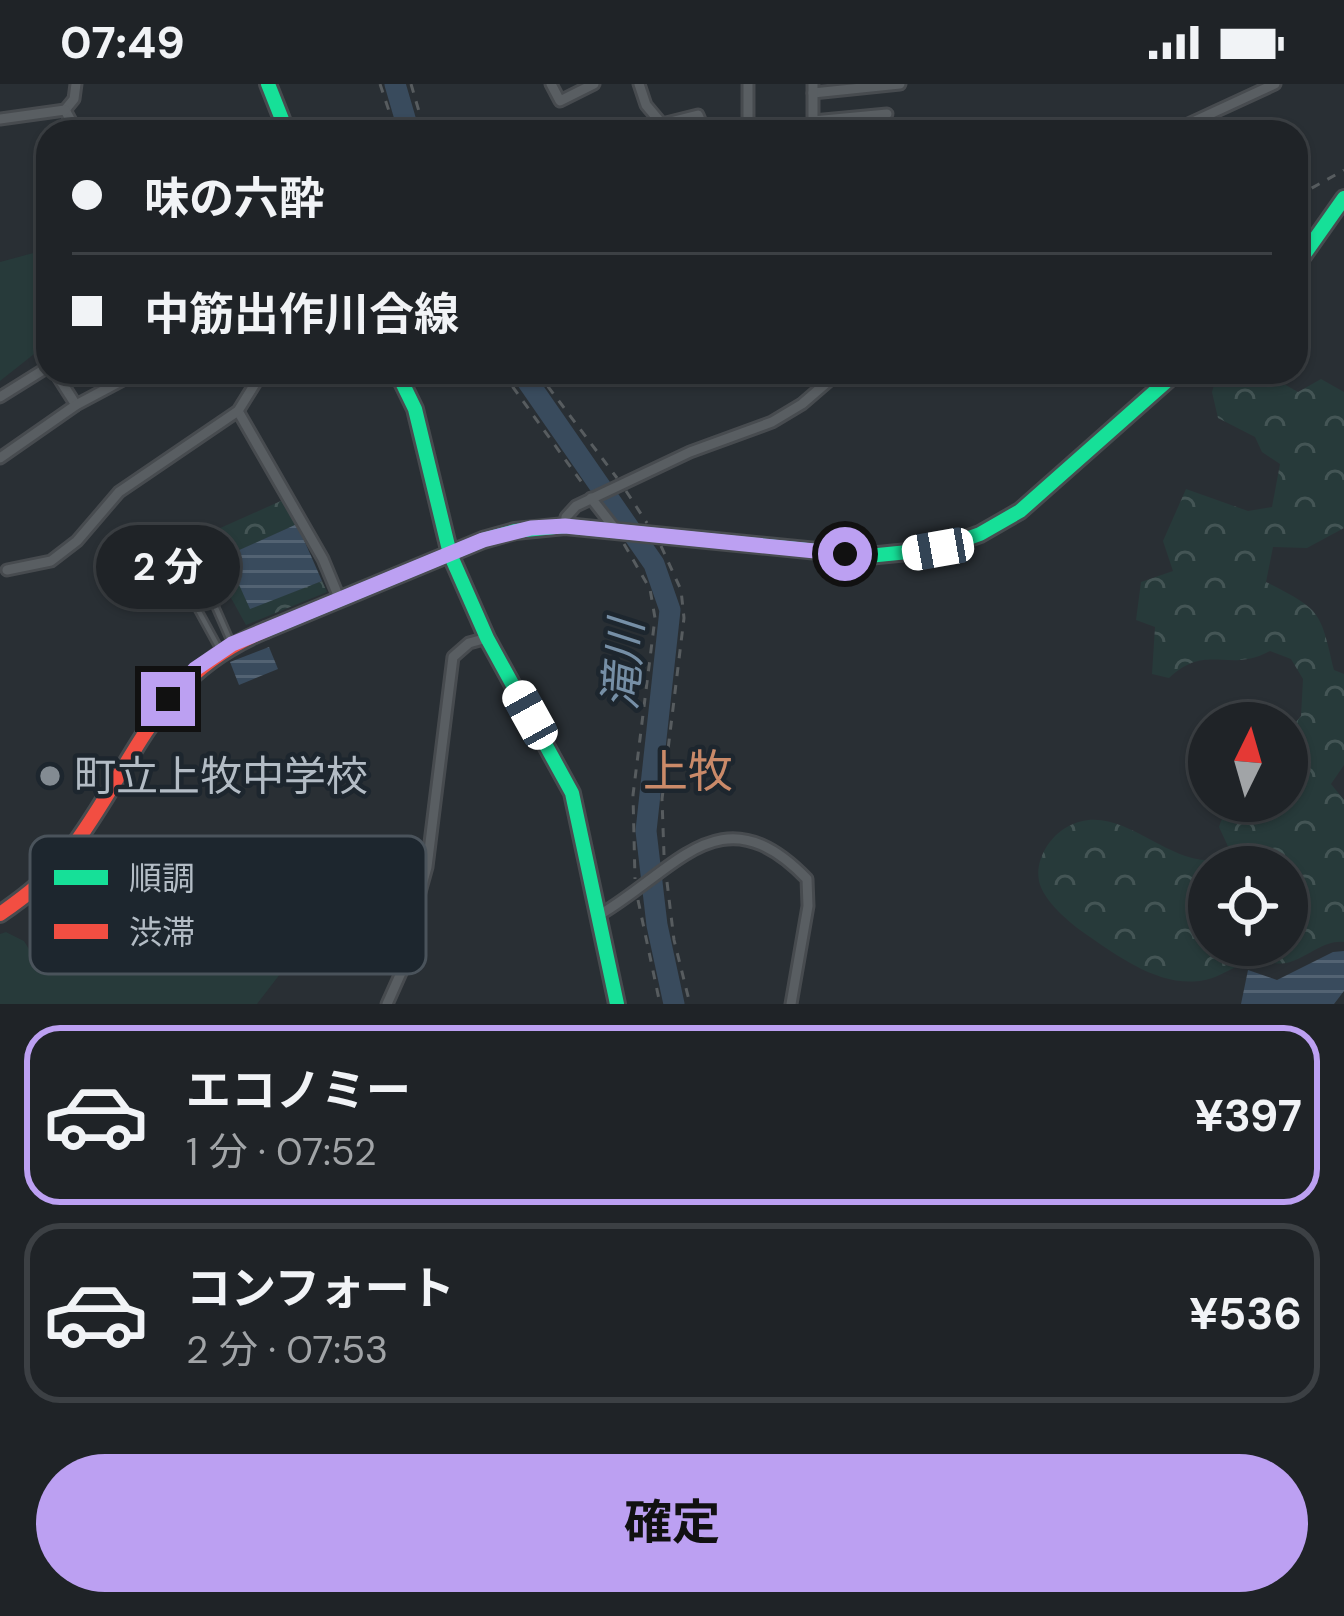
<!DOCTYPE html>
<html lang="ja">
<head>
<meta charset="utf-8">
<style>
  :root { --surface:#1f2327; --page:#2c2f33; --text:#f1f3f6; --muted:#a1a4a7; --line:#3c4044; --accent:#bca0f2 }
  body { margin:0; font-family:"DM Sans","Noto Sans JP",sans-serif; background:var(--page); color:var(--text); height:100vh; display:flex; flex-direction:column; font-size:45px; white-space:nowrap }
  * { box-sizing:border-box; margin:0 }
  p { font-size:39px; color:var(--muted) }
  .icon { flex:none; width:66px; height:66px; fill:none; stroke:currentColor; stroke-width:2; stroke-linecap:round; stroke-linejoin:round }
  .map { position:relative; height:920px; overflow:hidden }
  .sheet { display:flex; flex-direction:column; background:var(--surface); flex:1 }
  .sheet>* { flex:none }
  .banner { position:absolute; left:36px; top:36px; width:1272px; height:264px; border-radius:36px; box-shadow:0 3px 9px #0004,0 0 0 3px var(--line); display:grid; align-content:center; height:264px; padding:0 36px; background:var(--surface) }
  .needle { width:78px; rotate:5deg }
  .controls { position:absolute; left:1188px; top:618px; display:grid; gap:24px }
  .controls a { display:grid; place-items:center; width:120px; height:120px; border-radius:50%; background:var(--surface); box-shadow:0 3px 9px #0004,0 0 0 3px var(--line); font-size:60px }
  .end { position:absolute; width:54px; height:54px; margin:-27px; border:15px solid #bca0f2; background:#111; box-shadow:0 0 0 6px #111 }
  .from { border-radius:50% }
  .bubble { position:absolute; height:84px; border-radius:42px; background:var(--surface); box-shadow:0 3px 9px #0004,0 0 0 3px var(--line); font-size:39px; font-weight:700; line-height:84px; text-align:center }
  .car { position:absolute; width:36px; height:72px; margin:-36px -18px; border-radius:15px; box-shadow:0 0 9px 3px #0007; background:linear-gradient(#fff 24%,#345 0 40%,#fff 0 76%,#345 0 86%,#fff 0) }
  .banner b { display:flex; align-items:center; gap:42px; height:114px; font-size:45px }
  .banner b+b { border-top:3px solid var(--line) }
  .banner i { width:30px; height:30px; background:var(--text) }
  ul { padding:21px 0 0; list-style:none }
  li { display:flex; align-items:center; gap:36px; height:180px; margin:0 24px 18px; padding:0 12px; border:6px solid var(--line); border-radius:36px }
  li div { flex:1 }
  li b { display:block; font-size:45px }
  li em { font-style:normal; font-weight:700 }
  li.current { border-color:var(--accent) }
  li>.icon { width:108px; height:108px; stroke-width:1.5 }
  .action { display:flex; gap:24px; margin-top:auto; padding:24px 36px }
  .action a { flex:1; height:138px; border-radius:72px; background:var(--accent); color:#111; font-size:48px; font-weight:700; line-height:138px; text-align:center }
  .status { display:flex; justify-content:space-between; align-items:center; height:84px; padding:0 60px; background:var(--surface); direction:ltr }
  .status svg { height:33px; fill:currentColor }
  .map>svg:first-child { display:block }
  .grass { fill:#273a3a }
  .forest { fill:url(#forest-crowns); fill-rule:evenodd }
  .water { fill:url(#water-rules) }
  .lines { fill:none; stroke-linecap:round; stroke-linejoin:round }
  .river { stroke:#394b5d; stroke-width:21 }
  .lane-casing { stroke:#474b4f; stroke-width:10 }
  .street-casing { stroke:#474b4f; stroke-width:15 }
  .fast-casing { stroke:#474b4f; stroke-width:20 }
  .jam-casing { stroke:#474b4f; stroke-width:20 }
  .path { stroke:#575c5f; stroke-width:3; stroke-dasharray:9 9; stroke-linecap:butt }
  .lane { stroke:#595e62; stroke-width:4.5 }
  .street { stroke:#595e62; stroke-width:9 }
  .fast { stroke:#16e098; stroke-width:14 }
  .jam { stroke:#f24e42; stroke-width:14 }
  .route { stroke:#bca0f2; stroke-width:15 }
  .poi-dot { fill:#838b92; stroke:#1d262e; stroke-width:4.5 }
  .labels { text-anchor:middle; stroke-width:9; stroke-linejoin:round; paint-order:stroke }
  .poi-label { font-size:42px; fill:#b3bcc5; stroke:#1d262e; text-anchor:start }
  .water-label { font-size:45px; font-style:italic; fill:#768fa6; stroke:#1d262e }
  .neighbourhood-label { font-size:45px; fill:#ca8a69; stroke:#1d262e }
  .key { fill:#1d262e; stroke:#4a535b; stroke-width:3 }
  .key-label { font-size:33px; fill:#b3bcc5 }
</style>
</head>
<body>
<div class="status"><b>07:49</b><svg viewBox="0 0 49 12"><path d="M0 12V9h3v3zM5 12V6h3v6zM10 12V3h3v9zM15 12V0h3v12zM26 1h20v11H26zM47 4h2v5h-2z"/></svg></div>
<div class="map">
<svg width="1344" height="920" viewBox="0 0 1344 920">
  <defs>
    <pattern id="forest-crowns" width="20" height="18" patternUnits="userSpaceOnUse" patternTransform="scale(3)"><rect width="20" height="18" fill="#273a3a"/><path d="M2 6a3 3 0 1 1 6 0M12 15a3 3 0 1 1 6 0" fill="none" stroke="#455"/></pattern>
    <pattern id="water-rules" width="6" height="5" patternUnits="userSpaceOnUse" patternTransform="scale(3)"><rect width="6" height="5" fill="#394b5d"/><path d="M0 2.5h6" fill="none" stroke="#536373"/></pattern>
  </defs>
  <rect width="100%" height="100%" fill="#292f34"/>
  <!-- grass -->
  <g class="grass">
    <polygon points="48,165 48,259 0,297 0,178"/>
    <polygon points="155,793 287,881 257,920 0,920 0,850 6,848 24,857 38,880 41,863 117,801"/>
  </g>
  <!-- forest -->
  <g class="forest">
    <path d="M1218,288H1263L1298,308L1321,295L1344,308V444L1307,464L1273,463L1266,498C1321,526 1320,526 1334,586L1344,590V681L1331,700L1344,716V858C1325,856 1310,871 1293,877C1279,883 1262,876 1247,879C1233,882 1221,893 1205,896C1163,905 1120,874 1087,851C1071,840 1043,817 1039,797C1035,776 1049,753 1067,743C1124,711 1175,798 1232,771L1219,743L1228,717H1287V649L1301,632L1303,595L1291,575L1270,567C1228,590 1207,558 1169,594L1152,590L1155,543L1136,536L1141,498L1173,487L1163,457L1186,405L1248,427L1272,423L1280,380L1262,368L1255,353L1218,334L1212,308ZM1287,783V861H1209V783Z"/>
    <polygon points="283,416 297,440 227,472 250,524 322,497 327,508 246,541 198,454"/>
  </g>
  <!-- water -->
  <g class="water">
    <polygon points="297,440 322,497 250,525 226,472"/>
    <polygon points="269,563 278,585 239,601 230,578"/>
    <polygon points="1344,867 1344,907 1334,920 1241,920 1248,886 1277,896 1333,868"/>
  </g>
  <g class="lines">
    <!-- river -->
    <g class="river">
      <polyline points="395,0 409,48"/>
      <polyline points="521,288 654,480 670,526 646,747 657,841 674,920"/>
    </g>
    <defs>
      <polyline id="lane" points="220,566 197,524 171,490 169,478 174,472 190,472 197,481 230,556"/>
      <g id="street">
        <polyline points="551,0 560,17 594,0"/>
        <polyline points="639,0 646,21 662,40 698,31 705,48"/>
        <polyline points="813,9 900,0"/>
        <polyline points="65,26 74,15 76,0"/>
        <polyline points="65,26 77,48"/>
        <polyline points="0,35 65,26"/>
        <polyline points="813,37 887,30"/>
        <polyline points="748,48 748,0"/>
        <polyline points="813,48 813,0"/>
        <polyline points="1171,48 1275,0"/>
        <polyline points="55,288 76,321"/>
        <polyline points="0,313 48,283"/>
        <polyline points="238,327 323,475 340,516"/>
        <polyline points="0,374 76,321 138,288"/>
        <polyline points="591,414 616,446"/>
        <polyline points="565,442 566,433 576,422 690,368 772,338 802,320 839,288"/>
        <polyline points="7,486 51,477 77,457 119,408 238,327 256,298 271,288"/>
        <path d="M601,830C678,784 722,707 807,795L808,822L791,920"/>
        <polyline points="387,920 409,871 410,844 427,783 453,573 469,559 487,554"/>
      </g>
      <g id="fast">
        <polyline points="268,0 287,48"/>
        <polyline points="1296,182 1344,114"/>
        <polyline points="397,288 415,325 450,470 487,554 572,709 617,920"/>
        <polyline points="266,546 483,456 515,447 565,442 868,472 938,465 980,450 1020,427 1177,288"/>
      </g>
      <path id="jam" d="M0,830C26,812 49,794 68,769C137,679 152,593 266,546"/>
    </defs>
    <!-- lane casing -->
    <use href="#lane" class="lane-casing"/>
    <!-- street casing -->
    <use href="#street" class="street-casing"/>
    <!-- fast casing -->
    <use href="#fast" class="fast-casing"/>
    <!-- jam casing -->
    <use href="#jam" class="jam-casing"/>
    <!-- path -->
    <g class="path">
      <polyline points="380,0 396,48"/>
      <polyline points="411,0 425,48"/>
      <polyline points="1296,113 1344,86"/>
      <polyline points="502,288 585,403"/>
      <polyline points="537,288 617,394"/>
      <polyline points="849,290 871,288"/>
      <polyline points="626,407 647,439"/>
      <polyline points="624,460 650,505 655,534 633,711 635,795"/>
      <polyline points="661,462 681,506 684,534 662,715 664,771"/>
      <polyline points="667,798 674,856 690,920"/>
      <polyline points="638,816 660,920"/>
    </g>
    <!-- lane -->
    <use href="#lane" class="lane"/>
    <!-- street -->
    <use href="#street" class="street"/>
    <!-- fast -->
    <use href="#fast" class="fast"/>
    <!-- jam -->
    <use href="#jam" class="jam"/>
  </g>
  <g class="lines">
    <!-- route -->
    <polyline class="route" points="168,615 195,585 232,560 483,456 531,444 565,442 845,470"/>
  </g>
  <!-- markers -->
  <circle class="poi-dot" cx="50" cy="692" r="12"/>
  <g class="labels">
    <!-- poi labels -->
    <g class="poi-label">
      <text x="74" y="707">町立上牧中学校</text>
    </g>
    <!-- water labels -->
    <g class="water-label">
      <text transform="translate(623 581) rotate(-86)" y="16">滝川</text>
    </g>
    <!-- neighbourhood labels -->
    <g class="neighbourhood-label">
      <text x="688" y="703">上牧</text>
    </g>
  </g>
  <!-- legend -->
  <rect x="30" y="752" width="396" height="138" rx="18" class="key"/>
  <rect x="54" y="786" width="54" height="15" fill="#16e098"/>
  <rect x="54" y="840" width="54" height="15" fill="#f24e42"/>
  <g class="key-label">
    <text x="129" y="806">順調</text>
    <text x="129" y="860">渋滞</text>
  </g>
</svg>
<div class="controls">
<a><svg class="needle" viewBox="-14 -14 28 28"><path d="M0-13l5 13h-10z" fill="#e53935"/><path d="M0 13l5-13h-10z" fill="#a1a4a7"/></svg></a>
<a><svg class="icon" aria-label="locate" viewBox="0 0 24 24"><circle cx="12" cy="12" r="6"/><path d="M12 2v4M12 18v4M2 12h4M18 12h4"/></svg></a>
</div>
<i class="end from" style="left:845px;top:470px"></i>
<i class="end" style="left:168px;top:615px"></i>
<div class="bubble" style="left:96px;top:441px;width:144px">2 分</div>
<i class="car" style="left:938px;top:465px;rotate:260deg"></i>
<i class="car" style="left:530px;top:631px;rotate:331deg"></i>
<div class="banner">
<b><i class="from"></i>味の六酔</b>
<b><i></i>中筋出作川合線</b>
</div>
</div>
<section class="sheet">
<ul>
<li class="current"><svg class="icon" aria-label="car" viewBox="0 0 24 24"><path d="M5 17H2v-5l4-1 3-4h7l3 4 3 1v5h-3M9 17h6M6 11h13"/><circle cx="7" cy="17" r="2"/><circle cx="17" cy="17" r="2"/></svg><div><b>エコノミー</b><p>1 分 · 07:52</p></div><em>¥397</em></li>
<li><svg class="icon" aria-label="car" viewBox="0 0 24 24"><path d="M5 17H2v-5l4-1 3-4h7l3 4 3 1v5h-3M9 17h6M6 11h13"/><circle cx="7" cy="17" r="2"/><circle cx="17" cy="17" r="2"/></svg><div><b>コンフォート</b><p>2 分 · 07:53</p></div><em>¥536</em></li>
</ul>
<div class="action"><a>確定</a></div>
</section>
</body>
</html>
